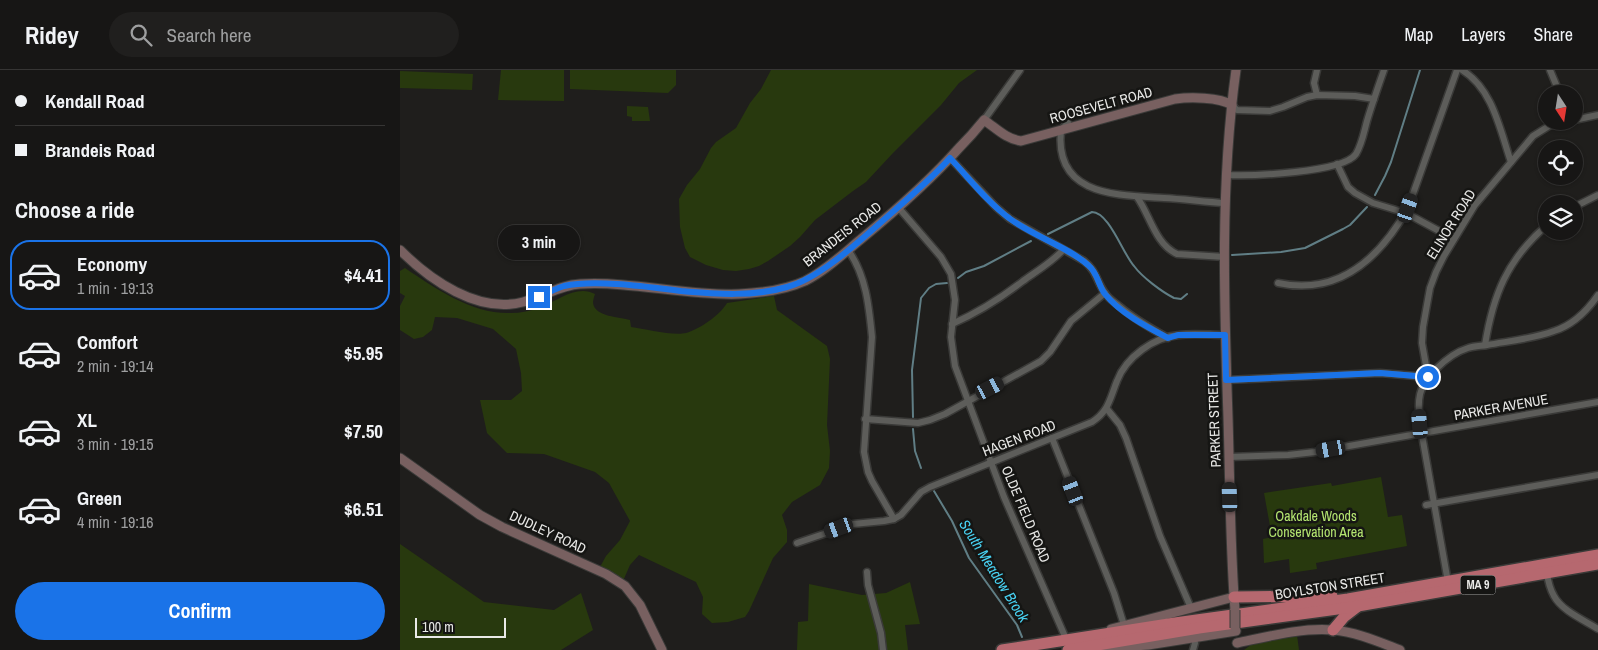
<!DOCTYPE html>
<html lang="en">
<head>
<meta charset="utf-8">
<style>
  :root { --surface:#171615; --page:#201f1e; --text:#f1f3f6; --muted:#9e9fa0; --line:#363534; --accent:#1a73e8 }
  body { margin:0; font-family:"Archivo Narrow",sans-serif; background:var(--page); color:var(--text); height:100vh; display:flex; flex-direction:column; font-size:19px; white-space:nowrap }
  * { box-sizing:border-box; margin:0 }
  p { font-size:16px; color:var(--muted) }
  .icon { flex:none; width:28px; height:28px; fill:none; stroke:currentColor; stroke-width:2; stroke-linecap:round; stroke-linejoin:round }
  .map { position:relative; flex:1; overflow:hidden }
  .drawer { display:flex; flex-direction:column; background:var(--surface); width:400px }
  .drawer>* { flex:none }
  .banner { display:grid; align-content:center; height:110px; padding:0 15px; background:var(--surface) }
  .needle { width:32px; rotate:168deg }
  .buttons { position:absolute; left:1138px; top:15px; display:grid; gap:10px }
  .buttons a { display:grid; place-items:center; width:45px; height:45px; border-radius:50%; background:var(--surface); box-shadow:0 1px 4px #0004,0 0 0 1px var(--line); font-size:25px }
  .scale { position:absolute; left:15px; bottom:12px; width:91px; box-sizing:border-box; padding-left:5px; border:2px solid #e9e9e7; border-top:0; font-size:14px; line-height:18px; white-space:nowrap; color:#e9e9e7; -webkit-text-stroke:4px #151513; paint-order:stroke }
  .end { position:absolute; width:22px; height:22px; margin:-11px; border:6px solid #1a73e8; background:#fff; box-shadow:0 0 0 2px #fff }
  .from { border-radius:50% }
  .bubble { position:absolute; height:35px; border-radius:18px; background:var(--surface); box-shadow:0 1px 4px #0004,0 0 0 1px var(--line); font-size:16px; font-weight:800; line-height:35px; text-align:center }
  .car { position:absolute; width:15px; height:30px; margin:-15px -8px; border-radius:6px; box-shadow:0 0 4px 1px #0007; background:linear-gradient(#222 24%,#8ab4d8 0 40%,#222 0 76%,#8ab4d8 0 86%,#222 0) }
  .banner b { display:flex; align-items:center; gap:18px; height:48px; font-size:19px }
  .banner b+b { border-top:1px solid var(--line) }
  .banner i { width:12px; height:12px; background:var(--text) }
  ul { padding:0; list-style:none }
  li { display:flex; align-items:center; gap:15px; height:70px; margin:0 10px 8px; padding:0 5px; border:2px solid transparent; border-radius:20px }
  li div { flex:1 }
  li b { display:block; font-size:19px }
  li em { font-style:normal; font-weight:800 }
  li.active { border-color:var(--accent) }
  li>.icon { width:45px; height:45px; stroke-width:1.5 }
  h2 { padding:0 15px; font-size:22px; line-height:60px }
  .primary-button { display:flex; gap:10px; margin-top:auto; padding:10px 15px }
  .primary-button a { flex:1; height:58px; border-radius:30px; background:var(--accent); color:#fff; font-size:20px; font-weight:800; line-height:58px; text-align:center }
  header { display:flex; align-items:center; gap:30px; box-sizing:border-box; height:70px; padding:0 25px; background:var(--surface); border-bottom:1px solid var(--line) }
  header strong { font-size:24px }
  nav { display:flex; gap:28px; margin-inline-start:auto; font-size:18px }
  .search { width:350px; height:45px; background:var(--page); display:flex; align-items:center; gap:12px; box-sizing:border-box; padding:0 18px; border-radius:28px; color:var(--muted); font-size:19px }
  main { display:flex; flex:1; min-height:0 }
  .map>svg:first-child { display:block }
  .green { fill:#28390e }
  .lines { fill:none; stroke-linecap:round; stroke-linejoin:round }
  .stream { stroke:#607e85; stroke-width:2 }
  .street-casing { stroke:#3a3a38; stroke-width:9 }
  .secondary-casing { stroke:#3a3a38; stroke-width:11 }
  .highway-casing { stroke:#3a3a38; stroke-width:14 }
  .street { stroke:#5d5d5a; stroke-width:6 }
  .secondary { stroke:#786060; stroke-width:9 }
  .highway { stroke:#b6686f; stroke-width:11 }
  .secondary-bridge-casing { stroke:#3a3a38; stroke-width:11; stroke-linecap:butt }
  .secondary-bridge { stroke:#786060; stroke-width:9 }
  .route { stroke:#1a73e8; stroke-width:6 }
  .labels { text-anchor:middle; stroke-width:5; stroke-linejoin:round; paint-order:stroke }
  .shield { fill:#151513; stroke:#a9a9a7; stroke-width:1 }
  .shield-label { font-size:12px; font-weight:bold; fill:#e9e9e7 }
  .street-label { font-size:14px; fill:#e9e9e7; stroke:#151513 }
  .park-label { font-size:14px; fill:#b4e570; stroke:#151513 }
  .water-label { font-size:15px; font-style:italic; fill:#48d2f3; stroke:#151513 }
</style>
</head>
<body>
<header>
<strong>Ridey</strong>
<div class="search"><svg class="icon" aria-label="search" viewBox="0 0 24 24"><circle cx="10" cy="10" r="6"/><path d="M15 15l6 6"/></svg>Search here</div>
<nav><a>Map</a><a>Layers</a><a>Share</a></nav>
</header>
<main>
<section class="drawer">
<div class="banner">
<b><i class="from"></i>Kendall Road</b>
<b><i></i>Brandeis Road</b>
</div>
<h2>Choose a ride</h2>
<ul>
<li class="active"><svg class="icon" aria-label="car" viewBox="0 0 24 24"><path d="M5 17H2v-5l4-1 3-4h7l3 4 3 1v5h-3M9 17h6M6 11h13"/><circle cx="7" cy="17" r="2"/><circle cx="17" cy="17" r="2"/></svg><div><b>Economy</b><p>1 min · 19:13</p></div><em>$4.41</em></li>
<li><svg class="icon" aria-label="car" viewBox="0 0 24 24"><path d="M5 17H2v-5l4-1 3-4h7l3 4 3 1v5h-3M9 17h6M6 11h13"/><circle cx="7" cy="17" r="2"/><circle cx="17" cy="17" r="2"/></svg><div><b>Comfort</b><p>2 min · 19:14</p></div><em>$5.95</em></li>
<li><svg class="icon" aria-label="car" viewBox="0 0 24 24"><path d="M5 17H2v-5l4-1 3-4h7l3 4 3 1v5h-3M9 17h6M6 11h13"/><circle cx="7" cy="17" r="2"/><circle cx="17" cy="17" r="2"/></svg><div><b>XL</b><p>3 min · 19:15</p></div><em>$7.50</em></li>
<li><svg class="icon" aria-label="car" viewBox="0 0 24 24"><path d="M5 17H2v-5l4-1 3-4h7l3 4 3 1v5h-3M9 17h6M6 11h13"/><circle cx="7" cy="17" r="2"/><circle cx="17" cy="17" r="2"/></svg><div><b>Green</b><p>4 min · 19:16</p></div><em>$6.51</em></li>
</ul>
<div class="primary-button"><a>Confirm</a></div>
</section>
<div class="map">
<svg width="1198" height="580" viewBox="0 0 1198 580">
  <rect width="100%" height="100%" fill="#1f1e1c"/>
  <!-- green -->
  <g class="green">
    <polygon points="101,0 164,0 164,31 98,30"/>
    <polygon points="170,0 276,0 276,15 268,23 170,19"/>
    <polygon points="371,0 577,0 559,13 541,35 493,83 466,112 453,121 415,150 400,167 390,176 368,191 359,196 349,199 336,201 323,200 306,195 290,187 285,178 280,157 279,129 287,115 300,99 311,78 316,72 336,58 350,33 361,19"/>
    <polygon points="0,1 73,4 72,20 0,18"/>
    <polygon points="227,36 248,37 250,51 232,51 232,47 227,46"/>
    <path d="M5,198C36,219 72,244 110,243C121,243 131,241 141,237C157,231 177,214 195,224C194,227 193,230 193,233C195,247 220,247 230,250L231,257C245,259 273,266 286,263C300,259 320,245 327,233L374,226L377,240L427,276L430,289L427,355L430,381L429,398L420,415L392,432L382,445L387,460V472L373,488L349,541L345,547L328,552L312,553L302,544L303,527L296,512L239,485L230,495L223,511L200,497L206,486L220,470L230,451L209,413L195,402L144,384L107,383L87,363L80,330H111L122,321L121,303L116,279L93,259L57,248L35,247L32,260L23,267L14,269L0,260V236L5,226L0,223V201Z"/>
    <polygon points="981,407 988,447 1002,445 1007,476 916,493 917,499 890,503 889,489 864,493 863,469 872,467 864,423 931,413 932,416"/>
    <polygon points="0,474 84,532 154,540 181,523 193,560 161,580 0,580"/>
    <polygon points="510,512 520,554 505,555 508,580 397,580 398,552 408,551 409,514 462,525 486,523"/>
    <polygon points="897,565 899,580 844,580 852,574"/>
  </g>
  <g class="lines">
    <!-- stream -->
    <g class="stream">
      <polyline points="975,125 985,106 991,92 1020,0"/>
      <path d="M648,164L692,142C709,142 723,184 734,196C742,207 762,222 774,228L781,229L787,224"/>
      <polyline points="832,185 881,182 905,178 943,159 950,155 967,137"/>
      <polyline points="558,208 566,202 584,196 631,171"/>
      <polyline points="513,347 512,300 521,228 529,218 536,214 547,213"/>
      <polyline points="513,359 515,381 521,398"/>
      <polyline points="534,421 552,451 569,488 617,555 622,567"/>
    </g>
    <defs>
      <g id="street">
        <polyline points="917,0 914,13 917,25"/>
        <path d="M1062,0C1093,19 1100,60 1111,92"/>
        <polyline points="1150,0 1160,24"/>
        <polyline points="832,35 837,40 870,41 883,37 907,27 917,25 955,26 974,29"/>
        <path d="M667,49L668,53L661,60C654,126 716,125 764,128C784,129 805,132 825,133"/>
        <polyline points="584,50 620,0"/>
        <polyline points="1174,50 1198,45"/>
        <path d="M550,88L596,137L610,149L684,191C697,201 696,211 705,223C708,228 714,232 719,236C734,249 750,258 768,268"/>
        <polyline points="937,94 948,117 955,123 973,133 1006,143 1054,169"/>
        <path d="M826,105C850,106 943,103 956,84C962,74 964,62 967,51C972,34 978,17 984,0"/>
        <path d="M737,127C750,145 755,174 777,184L825,187"/>
        <polyline points="498,137 541,187 551,204 555,230 551,267 555,296 604,427 667,571"/>
        <polyline points="1174,137 1198,125"/>
        <path d="M448,180C466,205 469,236 472,267L464,382L468,402L472,411L494,449"/>
        <path d="M878,213C939,226 980,188 1008,138L1057,0"/>
        <path d="M552,254C577,243 601,228 623,211C637,201 652,192 663,180"/>
        <path d="M1085,275C1093,225 1107,190 1146,156"/>
        <polyline points="826,310 980,303 1028,307 1022,273 1023,257 1030,218 1036,202 1044,186 1075,135 1133,66 1149,56 1165,51"/>
        <polyline points="707,339 720,355 726,368 760,466 791,538"/>
        <polyline points="465,349 518,353 530,350 545,344 641,291 650,282 671,251 705,223"/>
        <polyline points="652,368 714,523 724,555"/>
        <polyline points="829,387 888,385 915,382 1198,332"/>
        <polyline points="1026,435 1198,405"/>
        <path d="M397,473L453,454L484,451L494,449L501,445L521,422L530,417L692,352C709,341 710,328 717,311C726,287 754,267 779,265C794,263 810,265 825,265"/>
        <polyline points="467,502 468,515 481,563 483,580"/>
        <path d="M1147,503C1148,511 1150,519 1154,526C1162,541 1184,550 1198,559"/>
        <path d="M1048,512L1020,354C1017,330 1018,316 1036,299C1045,290 1055,282 1068,278C1074,276 1081,276 1087,275C1109,271 1133,269 1154,261C1173,255 1187,241 1198,225"/>
        <polyline points="793,580 795,573 794,567"/>
      </g>
      <g id="secondary">
        <path d="M0,180C30,210 78,244 123,232C143,227 160,215 180,214C233,211 286,226 339,224C361,223 385,220 405,211C425,201 443,184 460,170C494,142 529,112 559,78C568,69 576,60 584,50C596,58 606,69 621,71L775,29C790,27 819,27 832,35"/>
        <polyline points="0,388 80,445 102,457 206,504 225,516 240,535 262,580"/>
        <path d="M835,540C830,476 830,412 828,347C824,232 820,115 836,0"/>
        <polyline points="711,559 834,527"/>
        <path d="M837,573C866,567 904,557 933,560C956,562 979,572 1000,580"/>
        <polyline points="705,578 748,575 836,561"/>
      </g>
      <g id="highway">
        <polyline points="834,527 932,526"/>
        <polyline points="933,560 944,547 957,537"/>
        <polyline points="602,580 775,553 948,529 1198,485"/>
        <polyline points="668,580 799,558 952,537 1198,494"/>
      </g>
    </defs>
    <!-- street casing -->
    <use href="#street" class="street-casing"/>
    <!-- secondary casing -->
    <use href="#secondary" class="secondary-casing"/>
    <!-- highway casing -->
    <use href="#highway" class="highway-casing"/>
    <!-- street -->
    <use href="#street" class="street"/>
    <!-- secondary -->
    <use href="#secondary" class="secondary"/>
    <!-- highway -->
    <use href="#highway" class="highway"/>
    <defs>
      <polyline id="secondary-bridge" points="835,540 835,558"/>
    </defs>
    <!-- secondary-bridge casing -->
    <use href="#secondary-bridge" class="secondary-bridge-casing"/>
    <!-- secondary-bridge -->
    <use href="#secondary-bridge" class="secondary-bridge"/>
  </g>
  <g class="lines">
    <!-- route -->
    <path class="route" d="M139,227C147,223 155,219 164,216C195,209 249,217 281,221C316,224 353,227 387,217C422,208 467,164 495,140C514,123 533,107 550,88C569,108 587,132 609,148C632,166 667,176 688,195C698,203 698,215 705,224C720,243 747,257 768,268L778,265H825L826,310L980,303L1028,307"/>
  </g>
  <g class="labels">
    <!-- shield labels -->
    <rect class="shield" x="1060.5" y="505.5" width="35" height="19" rx="4"/>
    <g class="shield-label">
      <text x="1078" y="519">MA 9</text>
    </g>
    <!-- street labels -->
    <g class="street-label">
      <text transform="translate(701 35) rotate(-15)" y="5">ROOSEVELT ROAD</text>
      <text transform="translate(1051 154) rotate(-58)" y="5">ELINOR ROAD</text>
      <text transform="translate(442 164) rotate(-38)" y="5">BRANDEIS ROAD</text>
      <text transform="translate(1101 337) rotate(-10)" y="5">PARKER AVENUE</text>
      <text transform="translate(814 350) rotate(-92)" y="5">PARKER STREET</text>
      <text transform="translate(619 368) rotate(-21)" y="5">HAGEN ROAD</text>
      <text transform="translate(626 444) rotate(67)" y="5">OLDE FIELD ROAD</text>
      <text transform="translate(148 462) rotate(25)" y="5">DUDLEY ROAD</text>
      <text transform="translate(930 516) rotate(-9)" y="5">BOYLSTON STREET</text>
    </g>
    <!-- park labels -->
    <g class="park-label">
      <text x="916" y="451">Oakdale Woods<tspan x="916" dy="16">Conservation Area</tspan></text>
    </g>
    <!-- water labels -->
    <g class="water-label">
      <text transform="translate(594 501) rotate(58)" y="5">South Meadow Brook</text>
    </g>
  </g>
</svg>
<div class="buttons">
<a><svg class="needle" viewBox="-14 -14 28 28"><path d="M0-13l5 13h-10z" fill="#e53935"/><path d="M0 13l5-13h-10z" fill="#9e9fa0"/></svg></a>
<a><svg class="icon" aria-label="locate" viewBox="0 0 24 24"><circle cx="12" cy="12" r="6"/><path d="M12 2v4M12 18v4M2 12h4M18 12h4"/></svg></a>
<a><svg class="icon" aria-label="layers" viewBox="0 0 24 24"><path d="M12 4l9 5-9 5-9-5zM3 14l9 5 9-5"/></svg></a>
</div>
<div class="scale">100 m</div>
<i class="end from" style="left:1028px;top:307px"></i>
<i class="end" style="left:139px;top:227px"></i>
<div class="bubble" style="left:98px;top:155px;width:82px">3 min</div>
<i class="car" style="left:1008px;top:138px;rotate:19deg"></i>
<i class="car" style="left:590px;top:318px;rotate:63deg"></i>
<i class="car" style="left:1020px;top:354px;rotate:355deg"></i>
<i class="car" style="left:931px;top:379px;rotate:260deg"></i>
<i class="car" style="left:673px;top:421px;rotate:339deg"></i>
<i class="car" style="left:830px;top:427px;rotate:358deg"></i>
<i class="car" style="left:439px;top:458px;rotate:250deg"></i>
</div>
</main>
</body>
</html>
